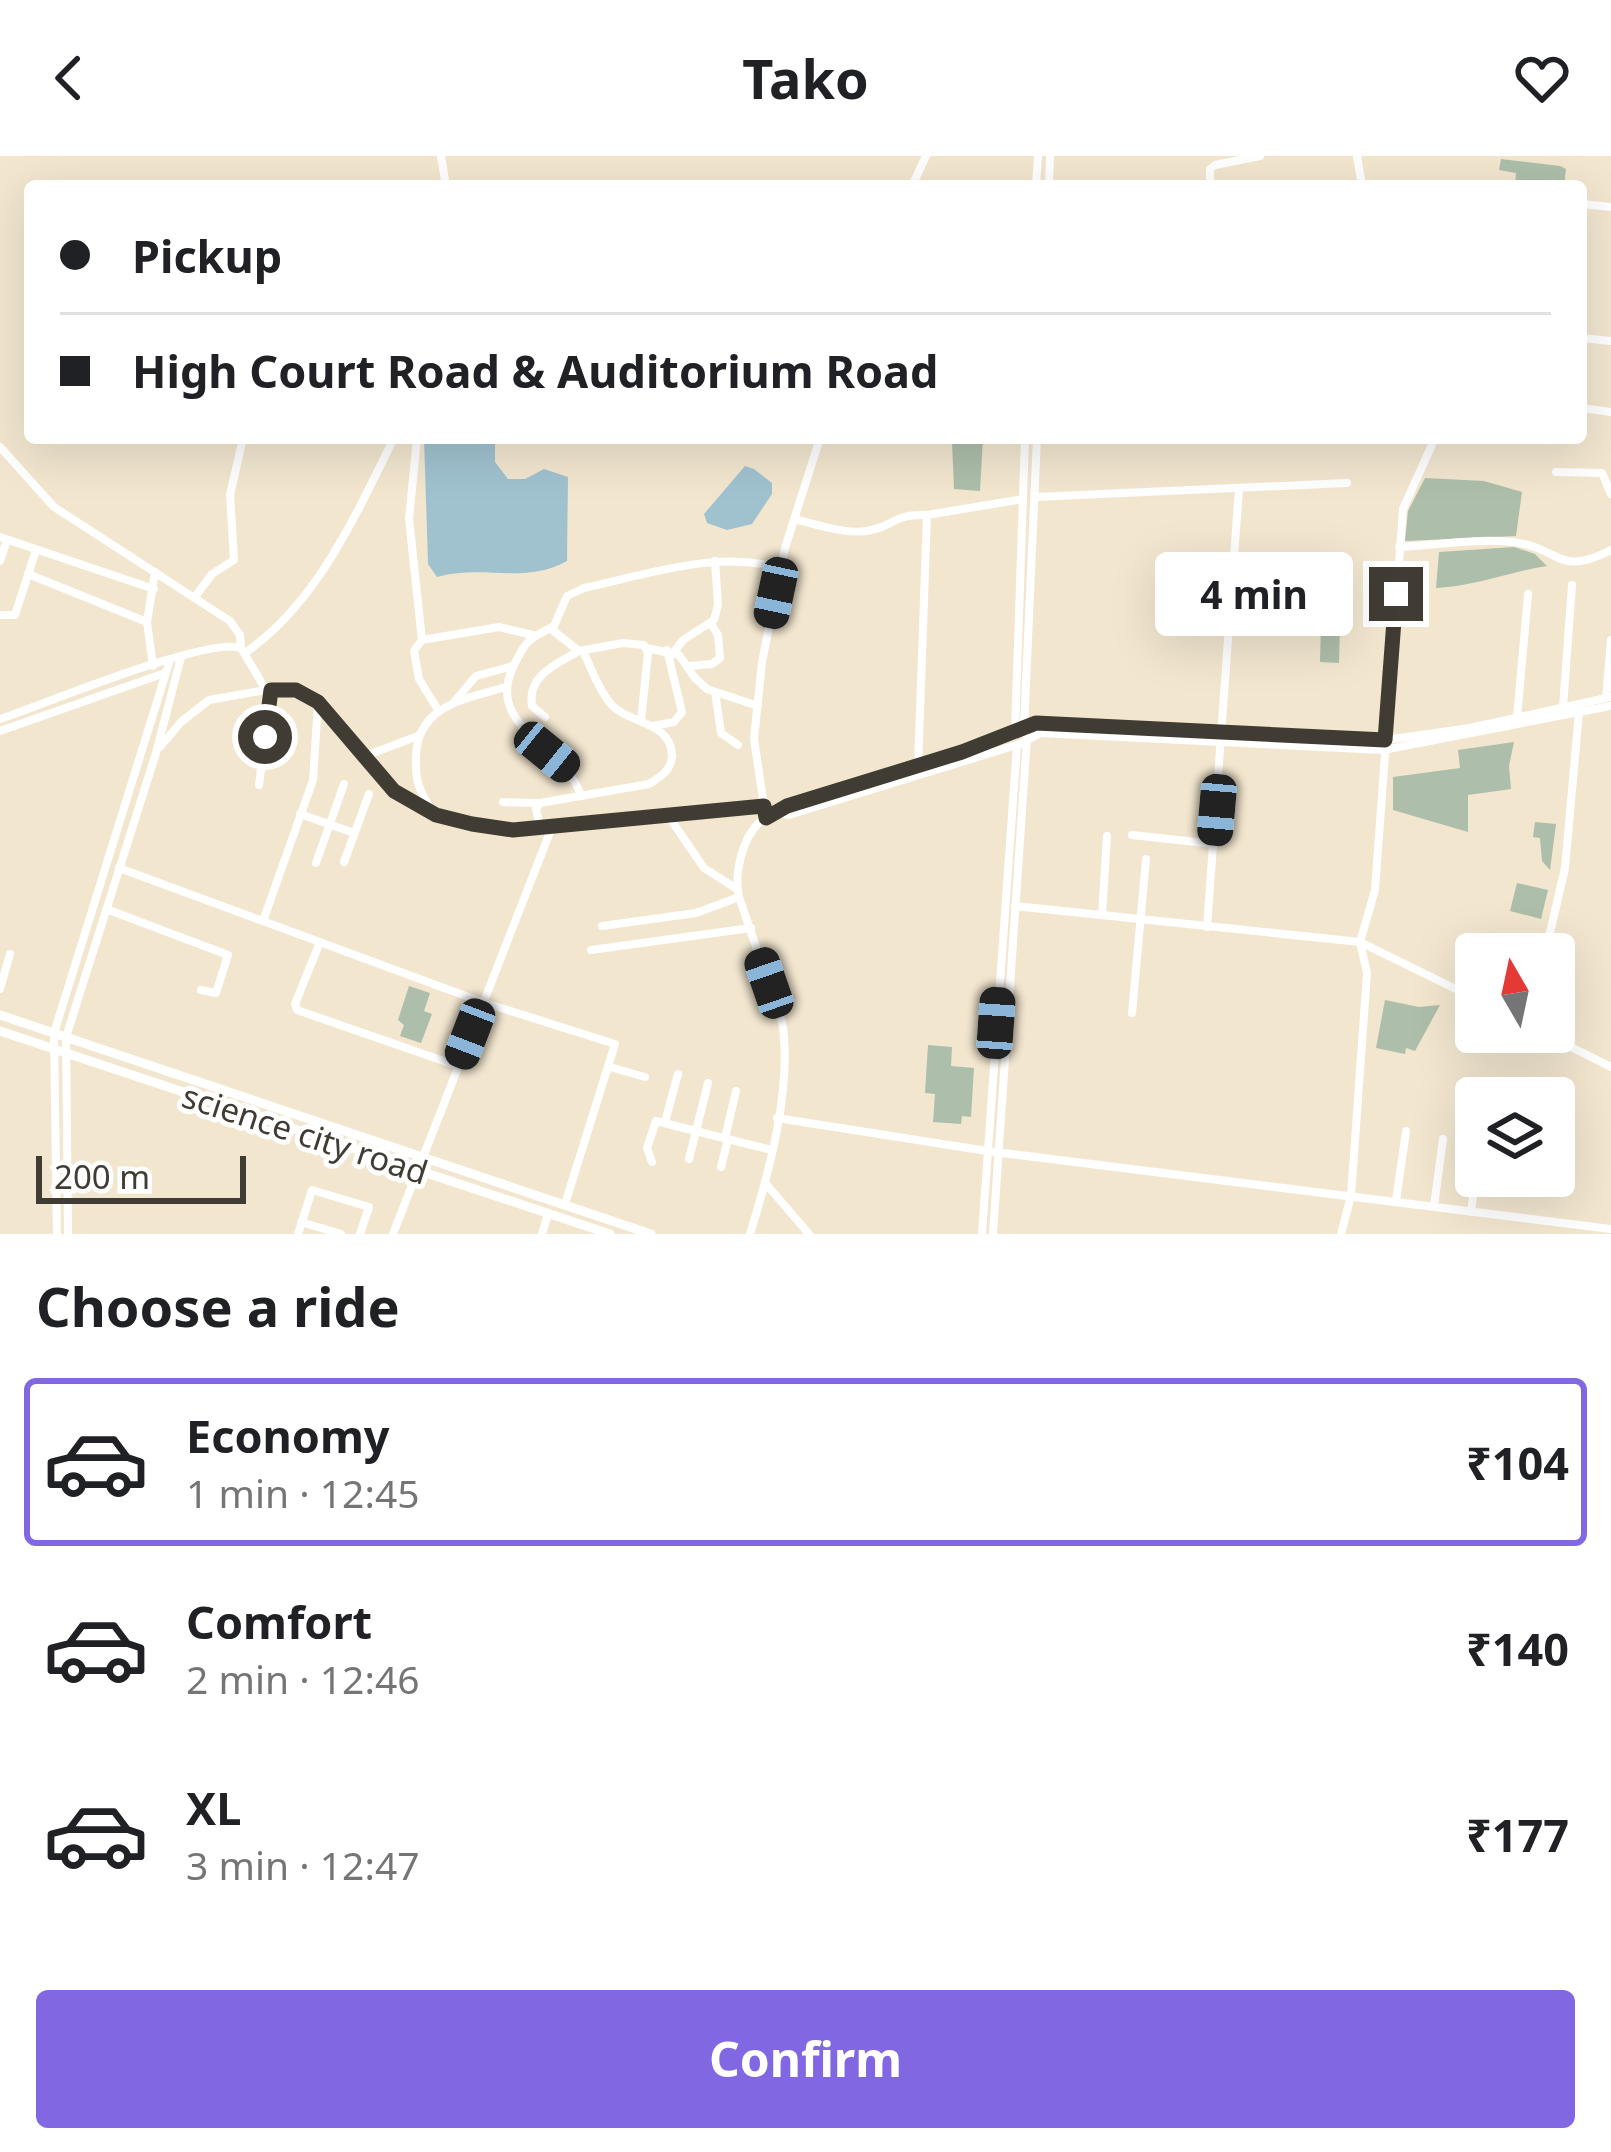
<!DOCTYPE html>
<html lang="en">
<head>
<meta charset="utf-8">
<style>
  :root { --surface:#fff; --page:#f6f6f6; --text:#202124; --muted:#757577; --line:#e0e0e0; --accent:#8167e2 }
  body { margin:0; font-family:"Noto Sans",sans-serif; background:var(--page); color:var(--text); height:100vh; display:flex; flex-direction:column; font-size:45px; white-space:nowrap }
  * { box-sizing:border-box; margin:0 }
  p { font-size:39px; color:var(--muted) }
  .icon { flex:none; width:66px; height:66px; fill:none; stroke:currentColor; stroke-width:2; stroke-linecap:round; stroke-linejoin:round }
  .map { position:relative; height:1078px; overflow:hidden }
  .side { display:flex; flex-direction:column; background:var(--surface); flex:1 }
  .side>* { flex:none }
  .top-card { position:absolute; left:24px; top:24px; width:1563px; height:264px; border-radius:12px; box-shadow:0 12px 48px #0002; display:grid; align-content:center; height:264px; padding:0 36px; background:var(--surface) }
  .needle { width:78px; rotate:351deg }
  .buttons { position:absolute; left:1455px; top:777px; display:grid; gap:24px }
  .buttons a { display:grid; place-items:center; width:120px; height:120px; border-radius:12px; background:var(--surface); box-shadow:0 12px 48px #0002; font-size:60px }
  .scale { position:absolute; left:36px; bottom:30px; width:210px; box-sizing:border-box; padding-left:12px; border:6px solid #413c33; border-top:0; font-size:33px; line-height:42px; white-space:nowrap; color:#413c33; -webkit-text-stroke:9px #fff; paint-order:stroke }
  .end { position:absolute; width:54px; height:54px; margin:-27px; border:15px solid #413c33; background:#fff; box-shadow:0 0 0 6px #fff }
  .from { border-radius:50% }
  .bubble { position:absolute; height:84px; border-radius:12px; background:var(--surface); box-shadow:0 12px 48px #0002; font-size:39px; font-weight:700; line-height:84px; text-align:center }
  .car { position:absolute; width:36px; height:72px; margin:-36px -18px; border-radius:15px; box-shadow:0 0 9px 3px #0007; background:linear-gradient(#222 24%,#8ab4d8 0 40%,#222 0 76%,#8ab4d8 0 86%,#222 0) }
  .top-card b { display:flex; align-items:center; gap:42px; height:114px; font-size:45px }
  .top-card b+b { border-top:3px solid var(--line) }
  .top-card i { width:30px; height:30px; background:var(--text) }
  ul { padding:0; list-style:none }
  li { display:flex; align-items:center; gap:36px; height:168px; margin:0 24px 18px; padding:0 12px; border:6px solid transparent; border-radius:12px }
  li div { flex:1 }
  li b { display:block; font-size:45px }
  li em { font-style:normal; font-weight:700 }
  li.active { border-color:var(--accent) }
  li>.icon { width:108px; height:108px; stroke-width:1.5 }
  h2 { padding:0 36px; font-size:54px; line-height:144px }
  .button { display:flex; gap:24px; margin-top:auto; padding:24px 36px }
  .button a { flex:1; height:138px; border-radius:12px; background:var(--accent); color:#fff; font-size:48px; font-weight:700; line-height:138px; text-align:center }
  header { display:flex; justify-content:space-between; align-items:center; height:156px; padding:0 36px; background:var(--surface); font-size:54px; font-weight:700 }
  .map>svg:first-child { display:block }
  .green { fill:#adbeaa }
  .water { fill:#a0c2cf }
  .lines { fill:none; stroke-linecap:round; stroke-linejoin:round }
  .minor { stroke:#fff; stroke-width:8 }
  .major { stroke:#fff; stroke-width:9 }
  .route { stroke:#413c33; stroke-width:15 }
  .labels { text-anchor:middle; stroke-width:10; stroke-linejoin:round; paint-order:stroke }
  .street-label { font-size:33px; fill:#413c33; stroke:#fff }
</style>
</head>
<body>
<header><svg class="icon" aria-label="back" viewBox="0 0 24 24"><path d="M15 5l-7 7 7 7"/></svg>Tako<svg class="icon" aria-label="heart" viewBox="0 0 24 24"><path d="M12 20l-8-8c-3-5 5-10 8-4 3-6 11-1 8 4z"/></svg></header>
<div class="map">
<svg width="1611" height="1078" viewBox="0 0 1611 1078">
  <rect width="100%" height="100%" fill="#f2e6cf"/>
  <!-- green -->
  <g class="green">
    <polygon points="1501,3 1560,10 1566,13 1564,30 1515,30 1516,17 1499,14"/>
    <polygon points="941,282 983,282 980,335 954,333 952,286"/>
    <polygon points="1425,322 1484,325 1522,336 1516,380 1405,385 1408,355"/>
    <path d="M1514,391L1535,398L1547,410C1508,416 1476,430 1436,432L1439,396Z"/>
    <polygon points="1322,432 1341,432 1339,507 1320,506"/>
    <polygon points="1514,586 1509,610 1511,633 1468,639 1468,676 1393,654 1393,621 1460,612 1458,594"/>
    <polygon points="1535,666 1556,668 1550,714 1542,705 1540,682 1533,681"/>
    <polygon points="1517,727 1548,734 1541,763 1510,755"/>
    <polygon points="409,830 430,837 424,855 432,858 421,887 400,880 404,869 398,864"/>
    <polygon points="1385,844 1419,851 1440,849 1415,895 1406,892 1405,898 1376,892"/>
    <polygon points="928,889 952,891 951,910 974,912 971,961 962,960 961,968 933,966 935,938 925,937"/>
  </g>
  <!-- water -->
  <g class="water">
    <path d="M424,282H495V306L508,323H525L544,313L568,321L567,405C523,429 486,408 437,421L428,408Z"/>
    <polygon points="745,310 754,313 772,327 772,338 752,368 727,374 707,367 704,358"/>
  </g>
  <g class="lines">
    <!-- minor -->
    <g class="minor">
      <polyline points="441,0 446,30"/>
      <polyline points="1357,0 1362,30"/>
      <polyline points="912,30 926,0"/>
      <polyline points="1036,30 1038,0"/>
      <polyline points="1049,30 1050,0"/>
      <polyline points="1210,30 1210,13 1215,9 1260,0"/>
      <polyline points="1581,48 1611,51"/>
      <polyline points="1581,182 1611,185"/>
      <polyline points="1581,252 1611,256"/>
      <polyline points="417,282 409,363 422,484"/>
      <polyline points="0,291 54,351 230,465 240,479 241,492"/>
      <polyline points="1556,316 1602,317 1611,338"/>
      <polyline points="1035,341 1347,327"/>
      <path d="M794,363C817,368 848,380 872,374C897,368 893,358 927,359"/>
      <polyline points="0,381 154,433"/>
      <path d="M1399,391C1436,389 1477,382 1513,386C1560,391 1557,422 1611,394"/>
      <polyline points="0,405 7,384"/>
      <polyline points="28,418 147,466"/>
      <polyline points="195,441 212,418 234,404 230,339 243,282"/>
      <polyline points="0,459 15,459 36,394"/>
      <polyline points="551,473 579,495 623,487 644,489 648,497 641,565"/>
      <polyline points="646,492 679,499 695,522 707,533 758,550"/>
      <polyline points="674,496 683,484 714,464 718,449 715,405"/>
      <path d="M245,497C318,446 355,360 394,282"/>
      <polyline points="153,510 147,466 155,416"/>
      <polyline points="689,510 712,508 720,502 718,479 711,468"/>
      <polyline points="715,536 721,577 738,589"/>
      <polyline points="1606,542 1611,484"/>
      <polyline points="454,546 476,520 513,510"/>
      <polyline points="1563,551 1572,429"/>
      <polyline points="438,554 419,523 414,495 422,484 499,471 533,479"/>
      <path d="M545,561L532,550C527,520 555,509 577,496"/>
      <polyline points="1517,562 1528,438"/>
      <path d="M0,563C42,549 208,480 241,492L266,534"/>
      <polyline points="653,570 674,566 682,556 667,494"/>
      <polyline points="0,575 165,517"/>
      <polyline points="1015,575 1025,282"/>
      <polyline points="160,591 181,566 209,544 266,534 296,534 318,546 394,635 436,659 513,674 552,671"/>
      <polyline points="365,600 418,580"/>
      <polyline points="918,612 927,359 1023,343"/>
      <polyline points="259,629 271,534"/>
      <path d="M581,640C565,588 481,571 515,507C528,481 530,483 554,470L567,440L584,432C649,418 715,394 781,412"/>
      <polyline points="503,646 538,647"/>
      <polyline points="764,650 754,583 762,506 785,392 820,282"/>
      <path d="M432,654C419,636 415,623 416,601C417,549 465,543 506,531"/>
      <polyline points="780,657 789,659 1020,588 1041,577 1383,594 1611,550"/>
      <polyline points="300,658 354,677"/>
      <polyline points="669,661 704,712 737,733"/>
      <path d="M540,671L536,653L540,647L649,628C660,621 671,615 672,600C672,565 627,568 610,547C598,532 591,512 583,495"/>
      <polyline points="1132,679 1214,688"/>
      <polyline points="344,706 369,638"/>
      <polyline points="316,707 344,628"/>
      <polyline points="119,712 482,846 615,888 565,1048"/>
      <polyline points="1015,750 1360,786 1476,843"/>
      <polyline points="106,753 228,799 216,837 201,834"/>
      <polyline points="1102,759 1107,680"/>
      <polyline points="263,765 313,624 318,547"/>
      <polyline points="602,770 696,757 739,741"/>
      <polyline points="1207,771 1239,333"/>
      <polyline points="320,786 295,848 297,854 458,910"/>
      <polyline points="591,794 751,772"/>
      <polyline points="1545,798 1565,712 1579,556"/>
      <polyline points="0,833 10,798"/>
      <polyline points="1132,857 1146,703"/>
      <polyline points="1541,876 1611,911"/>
      <polyline points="610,911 645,921"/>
      <polyline points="777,962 987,995 1611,1073"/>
      <polyline points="665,966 678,918"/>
      <polyline points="725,982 736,935"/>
      <polyline points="689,1003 708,927"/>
      <polyline points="652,1006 647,992 656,965 771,994"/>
      <polyline points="721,1011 728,983"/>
      <polyline points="767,1029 809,1078"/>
      <polyline points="1396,1045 1406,975"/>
      <polyline points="1434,1050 1443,983"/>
      <polyline points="1471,1056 1476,1017"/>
      <polyline points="301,1066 341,1078"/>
      <polyline points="57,1078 54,877 170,504"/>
      <polyline points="68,1078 66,881 156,597 181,501"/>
      <polyline points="298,1078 312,1034 369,1051 360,1078"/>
      <polyline points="393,1078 552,671 764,650"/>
      <polyline points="542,1078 548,1058"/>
      <path d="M750,1078C769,1017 793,929 782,866L739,741C734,718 742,681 761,665C770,658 779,658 787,650L962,596L1036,567L1385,584L1470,572L1611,541"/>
      <polyline points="982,1078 1017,589"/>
      <polyline points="993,1078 1027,582 1024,572 1037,282"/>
      <polyline points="1341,1078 1351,1040 1367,817 1360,786 1375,734 1403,353 1435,282"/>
    </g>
    <!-- major -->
    <g class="major">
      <polyline points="0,859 651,1078"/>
      <polyline points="0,875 610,1078"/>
    </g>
  </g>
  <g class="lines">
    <!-- route -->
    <polyline class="route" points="265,581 271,534 296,534 318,546 394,635 436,659 472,668 513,674 764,650 766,662 787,650 962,596 1036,567 1385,584 1396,438"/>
  </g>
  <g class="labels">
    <!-- street labels -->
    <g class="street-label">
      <text transform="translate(305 978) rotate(18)" y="12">science city road</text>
    </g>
  </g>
</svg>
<div class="buttons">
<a><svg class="needle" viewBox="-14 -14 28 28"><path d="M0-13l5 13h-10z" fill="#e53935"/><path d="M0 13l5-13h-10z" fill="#757577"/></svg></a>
<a><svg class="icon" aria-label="layers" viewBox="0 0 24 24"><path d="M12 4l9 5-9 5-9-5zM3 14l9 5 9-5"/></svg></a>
</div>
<div class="scale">200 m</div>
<i class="end from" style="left:265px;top:581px"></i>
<i class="end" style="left:1396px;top:438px"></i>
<div class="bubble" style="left:1155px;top:396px;width:198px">4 min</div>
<i class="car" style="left:776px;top:437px;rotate:192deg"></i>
<i class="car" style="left:547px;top:596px;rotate:129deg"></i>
<i class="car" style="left:1217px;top:654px;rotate:185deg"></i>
<i class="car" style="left:769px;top:827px;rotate:341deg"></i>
<i class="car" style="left:996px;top:867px;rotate:4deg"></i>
<i class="car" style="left:470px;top:878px;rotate:201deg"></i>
<div class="top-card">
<b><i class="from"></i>Pickup</b>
<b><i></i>High Court Road &amp; Auditorium Road</b>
</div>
</div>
<section class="side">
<h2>Choose a ride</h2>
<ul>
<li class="active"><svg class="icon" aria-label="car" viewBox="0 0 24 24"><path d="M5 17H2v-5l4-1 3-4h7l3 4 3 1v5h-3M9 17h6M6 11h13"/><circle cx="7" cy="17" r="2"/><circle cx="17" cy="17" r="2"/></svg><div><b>Economy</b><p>1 min · 12:45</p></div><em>₹104</em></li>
<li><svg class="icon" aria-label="car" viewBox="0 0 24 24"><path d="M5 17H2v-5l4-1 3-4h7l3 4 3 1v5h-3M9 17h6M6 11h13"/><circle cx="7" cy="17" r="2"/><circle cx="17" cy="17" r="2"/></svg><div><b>Comfort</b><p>2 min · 12:46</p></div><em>₹140</em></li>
<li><svg class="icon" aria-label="car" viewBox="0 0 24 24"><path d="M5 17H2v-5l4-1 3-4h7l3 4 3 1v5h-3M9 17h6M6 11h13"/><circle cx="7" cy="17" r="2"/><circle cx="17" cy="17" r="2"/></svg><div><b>XL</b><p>3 min · 12:47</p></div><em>₹177</em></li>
</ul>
<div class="button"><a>Confirm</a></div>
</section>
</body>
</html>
